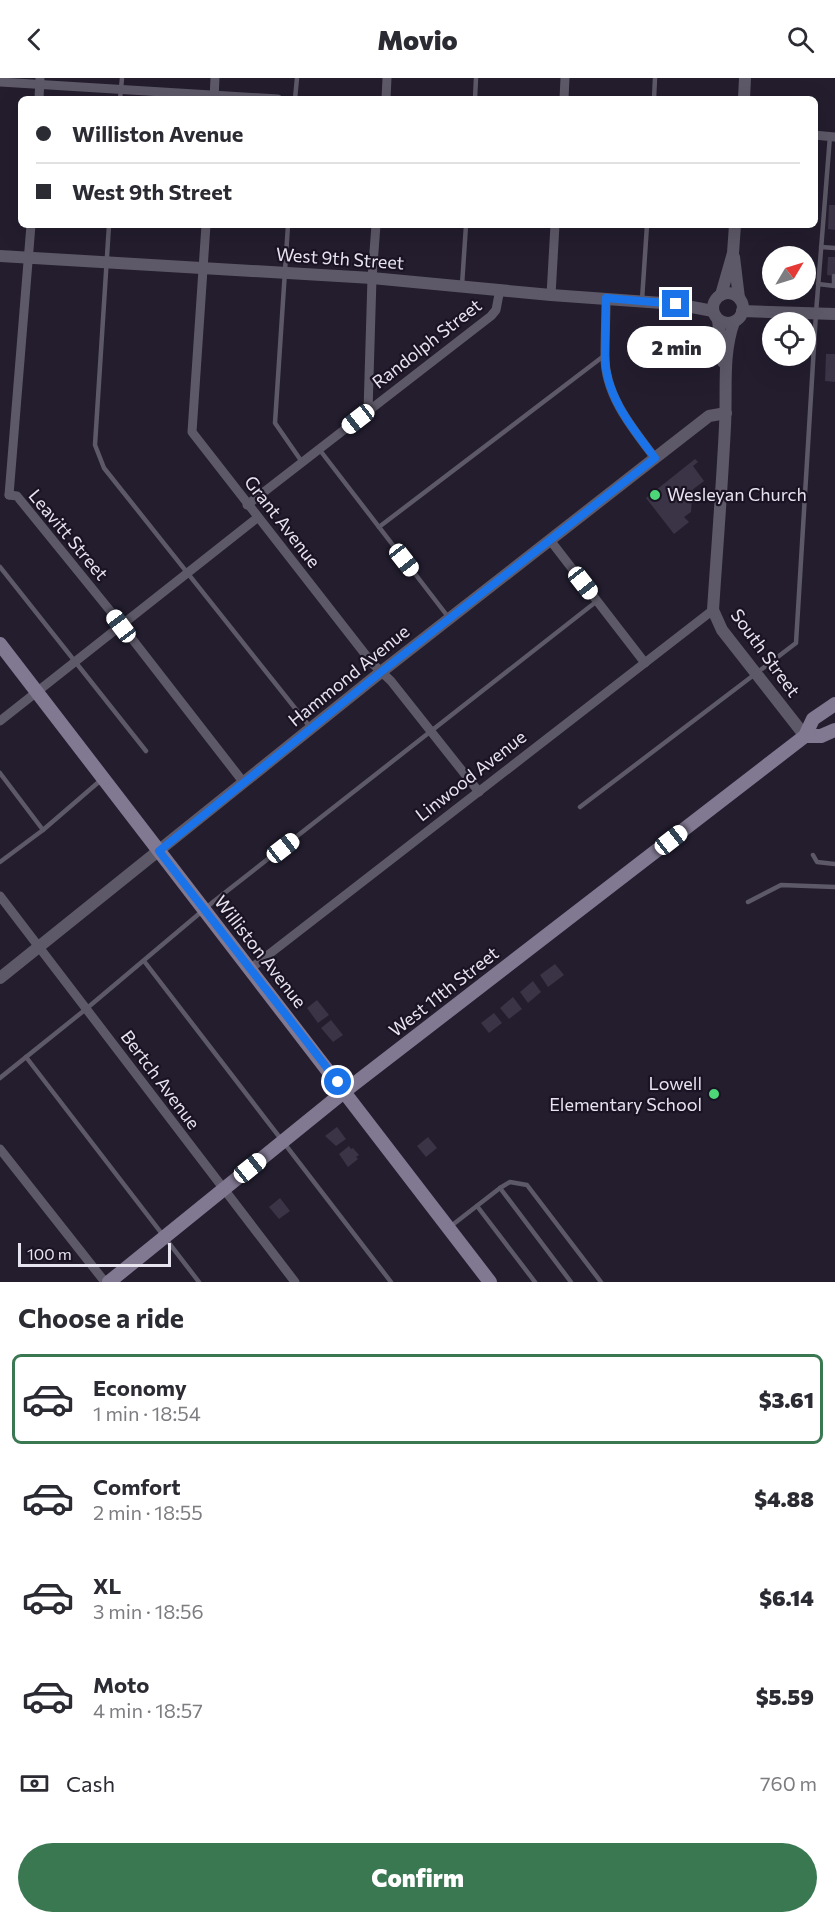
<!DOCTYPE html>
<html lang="en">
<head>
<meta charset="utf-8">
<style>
  :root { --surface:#fff; --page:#f7f7f7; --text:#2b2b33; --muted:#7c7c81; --line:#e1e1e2; --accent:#3a7852 }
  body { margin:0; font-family:Commissioner,sans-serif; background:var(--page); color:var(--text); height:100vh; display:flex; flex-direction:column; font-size:22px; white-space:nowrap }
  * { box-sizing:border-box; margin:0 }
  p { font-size:20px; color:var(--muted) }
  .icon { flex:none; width:33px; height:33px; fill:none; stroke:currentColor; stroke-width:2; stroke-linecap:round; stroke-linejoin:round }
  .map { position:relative; height:1204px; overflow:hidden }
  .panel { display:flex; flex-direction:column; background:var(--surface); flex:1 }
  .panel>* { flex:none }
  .guide { position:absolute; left:18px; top:18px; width:800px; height:132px; border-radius:9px; box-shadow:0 6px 24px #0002; display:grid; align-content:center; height:132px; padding:0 18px; background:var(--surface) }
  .needle { width:39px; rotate:52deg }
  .tools { position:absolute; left:762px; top:168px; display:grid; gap:12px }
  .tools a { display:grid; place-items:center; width:54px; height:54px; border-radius:50%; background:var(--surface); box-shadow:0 6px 24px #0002; font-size:30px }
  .scale { position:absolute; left:18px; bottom:15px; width:153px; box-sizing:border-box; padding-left:6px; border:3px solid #e7e3ef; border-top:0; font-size:16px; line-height:21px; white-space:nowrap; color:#e7e3ef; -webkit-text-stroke:4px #1a1324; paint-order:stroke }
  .end { position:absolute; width:27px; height:27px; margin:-14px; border:8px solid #1a73e8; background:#fff; box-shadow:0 0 0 3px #fff }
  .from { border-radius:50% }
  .bubble { position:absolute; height:42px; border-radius:21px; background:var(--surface); box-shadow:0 6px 24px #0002; font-size:20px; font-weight:800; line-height:42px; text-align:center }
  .car { position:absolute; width:18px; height:36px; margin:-18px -9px; border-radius:8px; box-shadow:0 0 4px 2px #0007; background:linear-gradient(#fff 24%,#345 0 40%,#fff 0 76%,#345 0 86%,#fff 0) }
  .guide b { display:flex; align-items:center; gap:21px; height:57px; font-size:22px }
  .guide b+b { border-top:2px solid var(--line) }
  .guide i { width:15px; height:15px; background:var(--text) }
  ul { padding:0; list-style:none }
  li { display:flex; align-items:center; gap:18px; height:90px; margin:0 12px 9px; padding:0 6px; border:3px solid transparent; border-radius:9px }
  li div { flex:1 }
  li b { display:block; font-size:22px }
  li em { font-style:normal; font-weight:800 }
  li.current { border-color:var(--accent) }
  li>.icon { width:54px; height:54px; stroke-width:1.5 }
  h2 { padding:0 18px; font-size:27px; line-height:72px }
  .pay { display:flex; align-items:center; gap:15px; height:66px; padding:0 18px; font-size:22px }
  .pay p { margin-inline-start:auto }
  .cta { display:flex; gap:12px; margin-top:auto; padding:12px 18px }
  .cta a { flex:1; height:69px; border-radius:36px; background:var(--accent); color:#fff; font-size:24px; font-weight:800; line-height:69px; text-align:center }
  header { display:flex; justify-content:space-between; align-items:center; height:78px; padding:0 18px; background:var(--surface); font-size:27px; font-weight:800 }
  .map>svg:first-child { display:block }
  .building { fill:#3b3446 }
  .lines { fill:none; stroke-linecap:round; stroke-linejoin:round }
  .service { stroke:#5e5968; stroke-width:4.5 }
  .minor { stroke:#5e5968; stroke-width:9 }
  .tertiary { stroke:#5e5968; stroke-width:12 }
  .secondary { stroke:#817891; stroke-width:14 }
  .route { stroke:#1a73e8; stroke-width:8 }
  .poi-dot { fill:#4cd677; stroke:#1a1324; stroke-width:2 }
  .labels { text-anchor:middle; stroke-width:4.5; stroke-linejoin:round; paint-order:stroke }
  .street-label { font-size:18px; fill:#e7e3ef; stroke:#1a1324 }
  .poi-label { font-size:18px; fill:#e7e3ef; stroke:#1a1324; text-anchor:start }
</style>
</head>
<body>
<header><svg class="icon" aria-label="back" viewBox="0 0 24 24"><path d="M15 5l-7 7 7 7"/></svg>Movio<svg class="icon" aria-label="search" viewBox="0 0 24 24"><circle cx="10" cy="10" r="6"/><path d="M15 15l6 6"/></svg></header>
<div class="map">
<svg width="835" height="1204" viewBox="0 0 835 1204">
  <rect width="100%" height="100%" fill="#231d2e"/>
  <!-- building -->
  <g class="building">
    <polygon points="829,127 835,127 835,152 828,151"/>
    <polygon points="828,179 835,179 835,198 827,197"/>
    <polygon points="826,276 835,276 835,304 825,303"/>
    <polygon points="695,381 698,384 693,388 704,403 692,412 696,416 692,419 691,434 684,439 689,444 674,456 646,420"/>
    <polygon points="555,886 564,897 548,909 540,897"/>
    <polygon points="533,903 541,914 528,925 520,914"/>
    <polygon points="513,919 522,931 509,941 500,930"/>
    <polygon points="317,922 329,937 318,945 307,930"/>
    <polygon points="494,935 502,945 489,955 481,945"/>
    <polygon points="331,942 343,957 333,964 321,950"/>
    <polygon points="337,1049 346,1061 336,1068 325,1058"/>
    <polygon points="428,1059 437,1070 426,1079 417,1068"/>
    <polygon points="349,1068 351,1071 353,1070 359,1077 356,1079 358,1081 348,1089 339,1076"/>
    <polygon points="280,1120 290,1133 279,1141 269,1129"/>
  </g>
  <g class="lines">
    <!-- service -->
    <g class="service">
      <polyline points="120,21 122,0"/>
      <polyline points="295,21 297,0"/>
      <polyline points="475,21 476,0"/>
      <polyline points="654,21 655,0"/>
      <polyline points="109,147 95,367 104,390 310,649"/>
      <polyline points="288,147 275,345 302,384"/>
      <polyline points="821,169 835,170"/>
      <polyline points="818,206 835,208"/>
      <polyline points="462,207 466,147"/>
      <polyline points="834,208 834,198"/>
      <polyline points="642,222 647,147"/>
      <polyline points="319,371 449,540"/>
      <polyline points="379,449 605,277"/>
      <polyline points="0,489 146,673"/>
      <polyline points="0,695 43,752"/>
      <polyline points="580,729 796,565 816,235 830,58"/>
      <polyline points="813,777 817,784 835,786"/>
      <polyline points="0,784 43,752 101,702"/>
      <polyline points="748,824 781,807 835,809"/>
      <polyline points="144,883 391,1204"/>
      <polyline points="26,979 199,1204"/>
      <polyline points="0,1000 86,931 213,824 597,523"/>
      <polyline points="500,1110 571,1204"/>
      <polyline points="477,1128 535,1204"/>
      <polyline points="451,1148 500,1110 510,1104 527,1107 601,1204"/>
    </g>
    <!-- minor -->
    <g class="minor">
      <polyline points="0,4 278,21"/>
      <polyline points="39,21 40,0"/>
      <polyline points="214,21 215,0"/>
      <polyline points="386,21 387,0"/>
      <polyline points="564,21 565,0"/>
      <polyline points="814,57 835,59"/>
      <polyline points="206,147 192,354 372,585 391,603 479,714"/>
      <polyline points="551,217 555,147"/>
      <path d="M606,221C606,239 605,258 605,277C604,316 632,350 655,380"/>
      <polyline points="368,333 372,200 376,147"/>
      <polyline points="9,417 17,418 112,535 244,705"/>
      <polyline points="9,417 31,147"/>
      <polyline points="247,427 491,238 496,232 500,211"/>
      <polyline points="550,462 645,585"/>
      <polyline points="0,643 257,440"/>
      <polyline points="0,818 295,1204"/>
      <polyline points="250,891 713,532"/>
      <polyline points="0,1071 105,1204"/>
    </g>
    <!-- tertiary -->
    <g class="tertiary">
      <polyline points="744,21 745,0"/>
      <polyline points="0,178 372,200 551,217 676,226 713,233"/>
      <polyline points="734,179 739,220"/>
      <circle cx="728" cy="230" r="15"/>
      <polyline points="721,217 733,175 735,147"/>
      <polyline points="742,233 835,236"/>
      <polyline points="718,242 723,284"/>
      <path d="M734,244C722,277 727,314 725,348C722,410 717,471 713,532L722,552L805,658"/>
      <polyline points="0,900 381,594 655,380 709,338 726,335"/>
    </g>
    <!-- secondary -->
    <g class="secondary">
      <polyline points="0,566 490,1204"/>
      <polyline points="805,658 821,658 835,652"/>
      <polyline points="109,1204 345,1013 805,658 813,641 835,626"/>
    </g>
  </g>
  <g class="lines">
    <!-- route -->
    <path class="route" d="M338,1004L159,773L381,594L655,380C632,350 604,316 605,276C605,258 606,239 606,220L676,226"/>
  </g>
  <!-- markers -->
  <g class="poi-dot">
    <circle cx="655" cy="417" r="6"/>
    <circle cx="714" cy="1016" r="6"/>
  </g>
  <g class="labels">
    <!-- street labels -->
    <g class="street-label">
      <text transform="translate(340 181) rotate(4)" y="6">West 9th Street</text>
      <text transform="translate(427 266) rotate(-38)" y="6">Randolph Street</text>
      <text transform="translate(282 444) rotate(52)" y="6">Grant Avenue</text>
      <text transform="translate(68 457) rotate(50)" y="6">Leavitt Street</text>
      <text transform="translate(765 575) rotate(54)" y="6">South Street</text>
      <text transform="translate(349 598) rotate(-39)" y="6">Hammond Avenue</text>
      <text transform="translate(471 698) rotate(-38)" y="6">Linwood Avenue</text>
      <text transform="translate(260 874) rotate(52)" y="6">Williston Avenue</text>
      <text transform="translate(444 914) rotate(-38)" y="6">West 11th Street</text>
      <text transform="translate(160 1002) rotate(53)" y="6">Bertch Avenue</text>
    </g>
    <!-- poi labels -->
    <g class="poi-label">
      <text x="667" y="423">Wesleyan Church</text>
      <text x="702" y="1012" text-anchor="end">Lowell<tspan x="702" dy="21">Elementary School</tspan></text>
    </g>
  </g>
</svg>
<div class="tools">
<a><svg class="needle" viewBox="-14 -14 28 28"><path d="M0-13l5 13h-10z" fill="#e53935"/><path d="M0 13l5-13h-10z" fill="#7c7c81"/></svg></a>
<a><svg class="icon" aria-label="locate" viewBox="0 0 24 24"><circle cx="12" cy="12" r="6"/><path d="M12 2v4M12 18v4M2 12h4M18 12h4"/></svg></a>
</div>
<div class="scale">100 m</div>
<i class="end from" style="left:338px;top:1004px"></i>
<i class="end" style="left:676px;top:226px"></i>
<div class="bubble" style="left:627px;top:248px;width:99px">2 min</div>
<i class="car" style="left:358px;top:341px;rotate:232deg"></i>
<i class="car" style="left:404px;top:482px;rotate:142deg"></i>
<i class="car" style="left:583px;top:505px;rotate:142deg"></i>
<i class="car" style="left:121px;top:548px;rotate:323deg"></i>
<i class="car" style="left:671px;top:762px;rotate:52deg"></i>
<i class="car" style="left:283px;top:770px;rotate:52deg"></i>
<i class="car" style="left:250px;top:1090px;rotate:51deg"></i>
<div class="guide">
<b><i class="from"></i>Williston Avenue</b>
<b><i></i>West 9th Street</b>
</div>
</div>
<section class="panel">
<h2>Choose a ride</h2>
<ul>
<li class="current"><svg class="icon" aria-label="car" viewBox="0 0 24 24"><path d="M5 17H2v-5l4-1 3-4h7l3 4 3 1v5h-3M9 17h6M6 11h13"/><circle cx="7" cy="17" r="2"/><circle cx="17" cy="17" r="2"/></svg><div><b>Economy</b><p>1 min · 18:54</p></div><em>$3.61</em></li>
<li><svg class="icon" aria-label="car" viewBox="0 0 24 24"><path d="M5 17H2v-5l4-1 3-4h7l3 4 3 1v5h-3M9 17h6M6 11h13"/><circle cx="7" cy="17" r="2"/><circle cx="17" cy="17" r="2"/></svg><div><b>Comfort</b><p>2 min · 18:55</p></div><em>$4.88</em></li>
<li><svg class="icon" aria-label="car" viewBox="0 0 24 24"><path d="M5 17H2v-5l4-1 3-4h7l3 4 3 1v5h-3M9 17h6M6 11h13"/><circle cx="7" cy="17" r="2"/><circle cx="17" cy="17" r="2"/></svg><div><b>XL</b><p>3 min · 18:56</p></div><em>$6.14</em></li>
<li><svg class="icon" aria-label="car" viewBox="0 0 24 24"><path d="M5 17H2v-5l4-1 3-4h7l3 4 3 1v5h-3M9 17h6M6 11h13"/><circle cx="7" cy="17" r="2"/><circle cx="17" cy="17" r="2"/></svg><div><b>Moto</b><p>4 min · 18:57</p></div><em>$5.59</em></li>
</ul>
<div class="pay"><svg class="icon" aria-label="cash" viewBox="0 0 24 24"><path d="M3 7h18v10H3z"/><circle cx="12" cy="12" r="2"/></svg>Cash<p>760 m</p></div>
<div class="cta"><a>Confirm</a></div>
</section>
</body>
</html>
